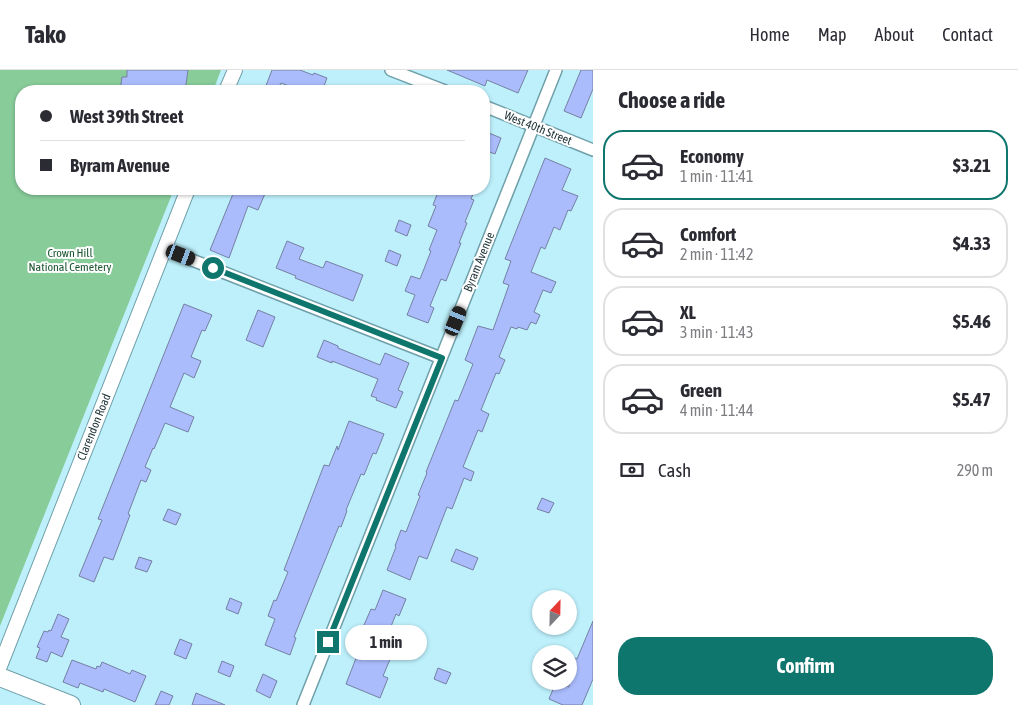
<!DOCTYPE html>
<html lang="en">
<head>
<meta charset="utf-8">
<style>
  :root { --surface:#fff; --page:#f2f2f3; --text:#2b2b33; --muted:#7c7c81; --line:#e1e1e2; --accent:#0f766e }
  body { margin:0; font-family:"Asap Condensed",sans-serif; background:var(--page); color:var(--text); height:100vh; display:flex; flex-direction:column; font-size:19px; white-space:nowrap }
  * { box-sizing:border-box; margin:0 }
  p { font-size:16px; color:var(--muted) }
  .icon { flex:none; width:28px; height:28px; fill:none; stroke:currentColor; stroke-width:2; stroke-linecap:round; stroke-linejoin:round }
  .map { position:relative; flex:1; overflow:hidden }
  .side { display:flex; flex-direction:column; background:var(--surface); width:425px }
  .side>* { flex:none }
  .hud { position:absolute; left:15px; top:15px; width:475px; height:110px; border-radius:20px; box-shadow:0 1px 4px #0004; display:grid; align-content:center; height:110px; padding:0 25px; background:var(--surface) }
  .needle { width:32px; rotate:22deg }
  .tools { position:absolute; left:532px; top:520px; display:grid; gap:10px }
  .tools a { display:grid; place-items:center; width:45px; height:45px; border-radius:50%; background:var(--surface); box-shadow:0 1px 4px #0004; font-size:25px }
  .end { position:absolute; width:22px; height:22px; margin:-11px; border:6px solid #0f766e; background:#fff; box-shadow:0 0 0 2px #fff }
  .from { border-radius:50% }
  .bubble { position:absolute; height:35px; border-radius:18px; background:var(--surface); box-shadow:0 1px 4px #0004; font-size:16px; font-weight:700; line-height:35px; text-align:center }
  .car { position:absolute; width:15px; height:30px; margin:-15px -8px; border-radius:6px; box-shadow:0 0 4px 1px #0007; background:linear-gradient(#222 24%,#8ab4d8 0 40%,#222 0 76%,#8ab4d8 0 86%,#222 0) }
  .hud b { display:flex; align-items:center; gap:18px; height:48px; font-size:19px }
  .hud b+b { border-top:1px solid var(--line) }
  .hud i { width:12px; height:12px; background:var(--text) }
  ul { padding:0; list-style:none }
  li { display:flex; align-items:center; gap:15px; height:70px; margin:0 10px 8px; padding:0 15px; border:2px solid var(--line); border-radius:20px }
  li div { flex:1 }
  li b { display:block; font-size:19px }
  li em { font-style:normal; font-weight:700 }
  li.selected { border-color:var(--accent) }
  li>.icon { width:45px; height:45px; stroke-width:1.5 }
  h2 { padding:0 25px; font-size:22px; line-height:60px }
  .pay { display:flex; align-items:center; gap:12px; height:55px; padding:0 25px; font-size:19px }
  .pay p { margin-inline-start:auto }
  .primary-button { display:flex; gap:10px; margin-top:auto; padding:10px 25px }
  .primary-button a { flex:1; height:58px; border-radius:20px; background:var(--accent); color:#fff; font-size:20px; font-weight:700; line-height:58px; text-align:center }
  header { display:flex; align-items:center; gap:30px; box-sizing:border-box; height:70px; padding:0 25px; background:var(--surface); border-bottom:1px solid var(--line) }
  header strong { font-size:24px }
  nav { display:flex; gap:28px; margin-inline-start:auto; font-size:18px }
  main { display:flex; flex:1; min-height:0 }
  .map>svg:first-child { display:block }
  .green { fill:#88cc9a }
  .building { fill:#aabcfc; stroke:#7680a3 }
  .lines { fill:none; stroke-linecap:round; stroke-linejoin:round }
  .minor-casing { stroke:#70a0aa; stroke-width:14 }
  .tertiary-casing { stroke:#70a0aa; stroke-width:16 }
  .primary-casing { stroke:#70a0aa; stroke-width:20 }
  .minor { stroke:#fff; stroke-width:11 }
  .tertiary { stroke:#fff; stroke-width:14 }
  .primary { stroke:#fff; stroke-width:18 }
  .route { stroke:#0f766e; stroke-width:6 }
  .labels { text-anchor:middle; stroke-width:4; stroke-linejoin:round; paint-order:stroke }
  .street-label { font-size:12px; fill:#1e3236; stroke:#fff }
  .park-label { font-size:12px; fill:#1b5630; stroke:#fff }
</style>
</head>
<body>
<header>
<strong>Tako</strong>
<nav><a>Home</a><a>Map</a><a>About</a><a>Contact</a></nav>
</header>
<main>
<div class="map">
<svg width="593" height="635" viewBox="0 0 593 635">
  <rect width="100%" height="100%" fill="#bdf0fb"/>
  <!-- green -->
  <polygon class="green" points="0,0 221,0 213,21 21,21 21,119 174,119 0,556"/>
  <!-- building -->
  <g class="building">
    <polygon points="127,0 188,0 185,21 120,21 122,7 127,7"/>
    <polygon points="272,0 300,0 313,5 314,3 327,8 322,21 302,21 281,13 277,21 264,21"/>
    <polygon points="447,0 528,0 518,23 487,10 485,16"/>
    <polygon points="581,0 593,0 593,19 581,48 564,41"/>
    <polygon points="484,61 501,68 495,84 484,80"/>
    <polygon points="545,88 571,99 562,120 578,126 571,141 568,140 560,160 554,157 545,179 541,177 531,202 556,212 551,223 543,220 534,242 540,245 536,254 531,252 527,260 518,257 517,259 511,257 499,287 505,290 499,304 496,303 481,340 489,344 482,362 478,360 463,397 474,402 471,411 464,408 452,439 447,437 427,489 419,486 410,510 387,500 396,477 395,476 401,460 406,462 420,426 418,425 427,403 426,402 455,330 458,331 473,294 465,290 478,256 493,260 509,215 503,213 511,191 505,189"/>
    <polygon points="235,119 267,119 258,140 248,136 229,188 210,180"/>
    <polygon points="439,119 475,119 471,129 474,130 465,152 467,153 459,173 461,173 446,211 441,209 430,236 434,238 428,253 407,245 415,225 405,221 411,206 420,209 431,181 429,180 437,160 428,156 436,136 433,135"/>
    <polygon points="399,150 411,155 407,166 395,161"/>
    <polygon points="287,171 304,178 299,189 323,198 326,191 363,205 353,231 295,208 296,206 276,198"/>
    <polygon points="389,180 401,185 397,196 385,191"/>
    <polygon points="184,234 212,245 205,261 202,260 191,287 201,291 194,308 184,303 170,337 194,347 188,362 165,353 154,379 153,378 145,397 151,400 146,412 141,410 128,444 130,445 113,490 104,487 94,512 79,506 102,450 98,449"/>
    <polygon points="258,240 275,247 263,277 246,270"/>
    <polygon points="324,270 338,276 338,278 380,295 385,283 409,293 398,320 403,322 396,338 376,330 377,328 371,326 378,309 332,291 332,293 317,287"/>
    <polygon points="349,351 384,364 376,384 373,383 364,405 361,404 346,440 347,441 341,457 339,456 304,542 294,567 296,568 290,585 265,575 275,549 268,546 274,530 276,531 288,502 284,500 324,395 329,396 337,376 338,380"/>
    <polygon points="542,428 554,433 549,443 537,439"/>
    <polygon points="168,439 181,444 176,455 163,450"/>
    <polygon points="456,479 478,488 473,500 451,491"/>
    <polygon points="139,487 152,491 147,502 135,498"/>
    <polygon points="383,520 406,529 399,546 396,544 383,576 391,579 389,586 391,587 383,606 388,608 380,628 346,614 358,583 361,584 371,558 364,555 371,539 375,540"/>
    <polygon points="230,528 242,533 238,544 226,539"/>
    <polygon points="58,544 69,549 61,567 69,570 62,587 51,582 47,592 36,588 40,578 37,577 44,561 48,562 49,560 51,561"/>
    <polygon points="593,551 593,609 582,635 563,635 549,629 556,612 569,617 569,586 577,589"/>
    <polygon points="180,569 192,574 186,589 174,584"/>
    <polygon points="72,590 96,599 97,596 100,597 102,592 130,604 132,600 146,606 135,632 104,619 103,622 80,613 78,618 63,612"/>
    <polygon points="222,591 234,596 230,607 218,602"/>
    <polygon points="438,598 451,603 446,614 434,609"/>
    <polygon points="263,604 277,611 270,628 256,621"/>
    <polygon points="161,621 173,626 169,635 155,635"/>
    <polygon points="196,623 225,635 192,635"/>
  </g>
  <g class="lines">
    <defs>
      <g id="minor">
        <polyline points="391,0 445,21"/>
        <polyline points="484,36 593,80"/>
        <polyline points="164,179 441,288"/>
        <polyline points="303,635 556,0"/>
      </g>
      <g id="tertiary">
        <polyline points="226,21 235,0"/>
        <polyline points="0,596 188,119"/>
      </g>
      <polyline id="primary" points="0,607 71,635"/>
    </defs>
    <!-- minor casing -->
    <use href="#minor" class="minor-casing"/>
    <!-- tertiary casing -->
    <use href="#tertiary" class="tertiary-casing"/>
    <!-- primary casing -->
    <use href="#primary" class="primary-casing"/>
    <!-- minor -->
    <use href="#minor" class="minor"/>
    <!-- tertiary -->
    <use href="#tertiary" class="tertiary"/>
    <!-- primary -->
    <use href="#primary" class="primary"/>
  </g>
  <g class="lines">
    <!-- route -->
    <polyline class="route" points="213,198 442,288 328,572"/>
  </g>
  <g class="labels">
    <!-- street labels -->
    <g class="street-label">
      <text transform="translate(538 58) rotate(22)" y="4">West 40th Street</text>
      <text transform="translate(479 192) rotate(-68)" y="4">Byram Avenue</text>
      <text transform="translate(94 357) rotate(-68)" y="4">Clarendon Road</text>
    </g>
    <!-- park labels -->
    <g class="park-label">
      <text x="70" y="187">Crown Hill<tspan x="70" dy="14">National Cemetery</tspan></text>
    </g>
  </g>
</svg>
<div class="tools">
<a><svg class="needle" viewBox="-14 -14 28 28"><path d="M0-13l5 13h-10z" fill="#e53935"/><path d="M0 13l5-13h-10z" fill="#7c7c81"/></svg></a>
<a><svg class="icon" aria-label="layers" viewBox="0 0 24 24"><path d="M12 4l9 5-9 5-9-5zM3 14l9 5 9-5"/></svg></a>
</div>
<i class="end from" style="left:213px;top:198px"></i>
<i class="end" style="left:328px;top:572px"></i>
<div class="bubble" style="left:345px;top:555px;width:82px">1 min</div>
<i class="car" style="left:181px;top:185px;rotate:111deg"></i>
<i class="car" style="left:456px;top:251px;rotate:22deg"></i>
<div class="hud">
<b><i class="from"></i>West 39th Street</b>
<b><i></i>Byram Avenue</b>
</div>
</div>
<section class="side">
<h2>Choose a ride</h2>
<ul>
<li class="selected"><svg class="icon" aria-label="car" viewBox="0 0 24 24"><path d="M5 17H2v-5l4-1 3-4h7l3 4 3 1v5h-3M9 17h6M6 11h13"/><circle cx="7" cy="17" r="2"/><circle cx="17" cy="17" r="2"/></svg><div><b>Economy</b><p>1 min · 11:41</p></div><em>$3.21</em></li>
<li><svg class="icon" aria-label="car" viewBox="0 0 24 24"><path d="M5 17H2v-5l4-1 3-4h7l3 4 3 1v5h-3M9 17h6M6 11h13"/><circle cx="7" cy="17" r="2"/><circle cx="17" cy="17" r="2"/></svg><div><b>Comfort</b><p>2 min · 11:42</p></div><em>$4.33</em></li>
<li><svg class="icon" aria-label="car" viewBox="0 0 24 24"><path d="M5 17H2v-5l4-1 3-4h7l3 4 3 1v5h-3M9 17h6M6 11h13"/><circle cx="7" cy="17" r="2"/><circle cx="17" cy="17" r="2"/></svg><div><b>XL</b><p>3 min · 11:43</p></div><em>$5.46</em></li>
<li><svg class="icon" aria-label="car" viewBox="0 0 24 24"><path d="M5 17H2v-5l4-1 3-4h7l3 4 3 1v5h-3M9 17h6M6 11h13"/><circle cx="7" cy="17" r="2"/><circle cx="17" cy="17" r="2"/></svg><div><b>Green</b><p>4 min · 11:44</p></div><em>$5.47</em></li>
</ul>
<div class="pay"><svg class="icon" aria-label="cash" viewBox="0 0 24 24"><path d="M3 7h18v10H3z"/><circle cx="12" cy="12" r="2"/></svg>Cash<p>290 m</p></div>
<div class="primary-button"><a>Confirm</a></div>
</section>
</main>
</body>
</html>
